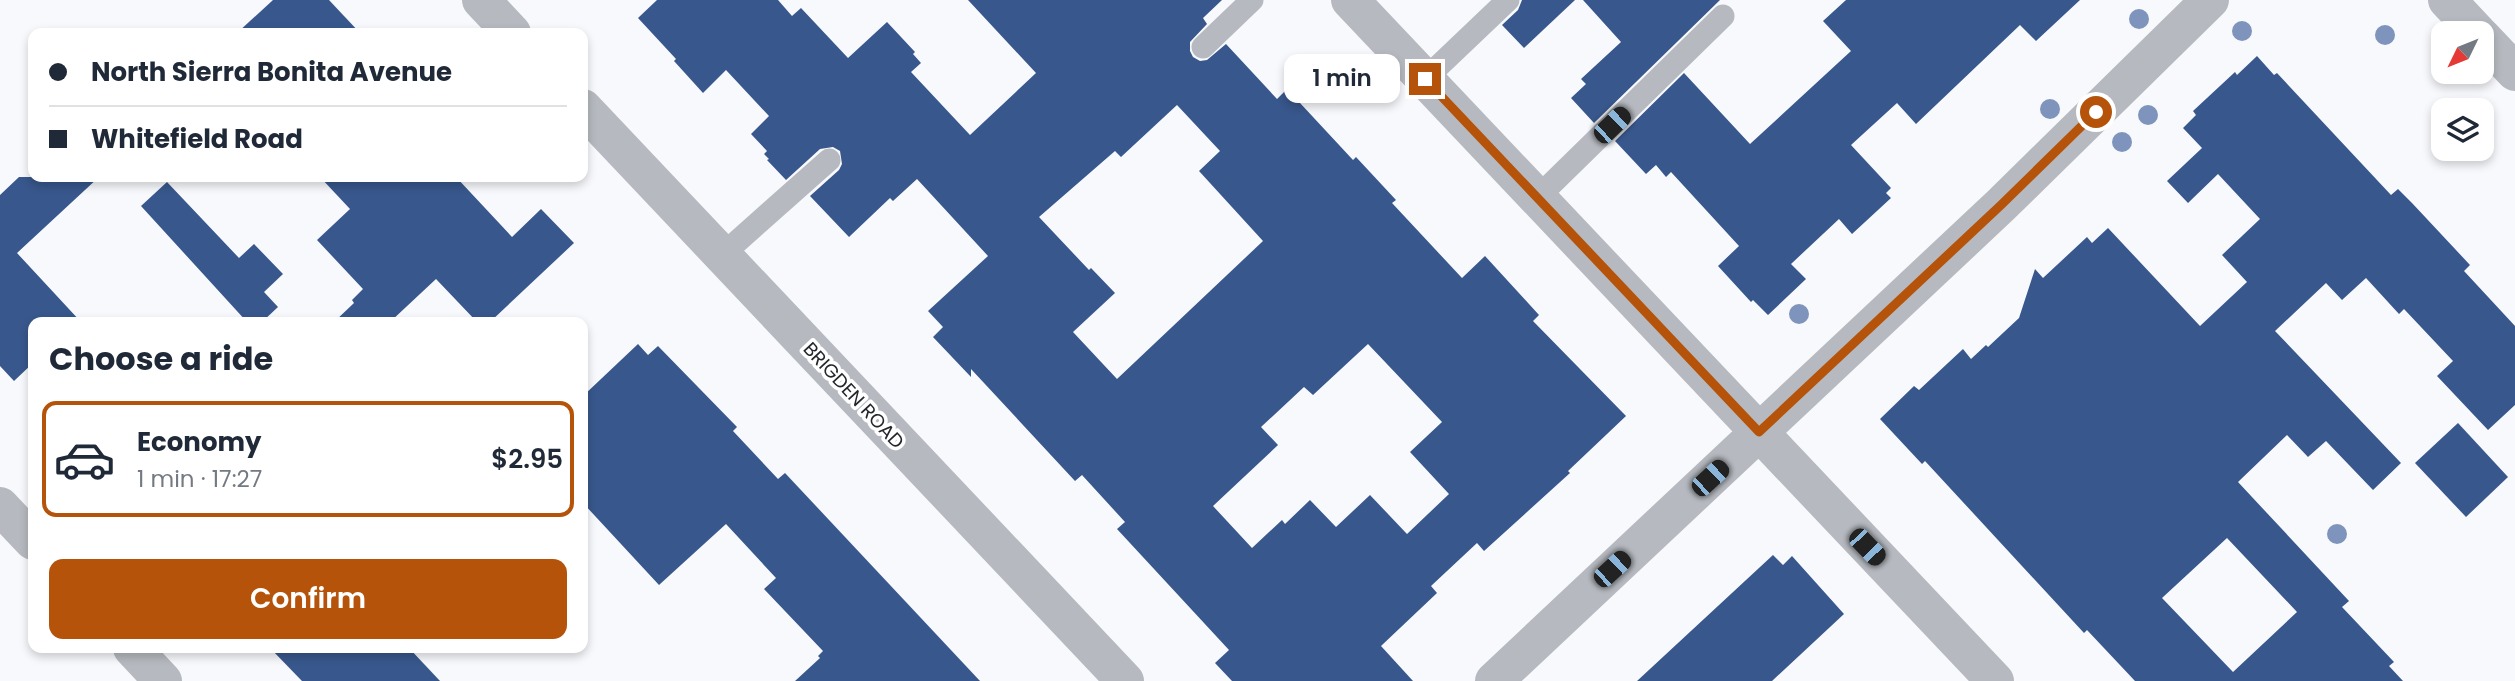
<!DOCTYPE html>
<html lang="en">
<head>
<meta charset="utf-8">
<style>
  :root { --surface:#fff; --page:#f2f2f3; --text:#1f2937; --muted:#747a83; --line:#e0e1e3; --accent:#b45309 }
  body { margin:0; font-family:Poppins,sans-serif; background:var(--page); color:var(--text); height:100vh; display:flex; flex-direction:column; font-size:26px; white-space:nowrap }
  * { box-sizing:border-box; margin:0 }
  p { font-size:23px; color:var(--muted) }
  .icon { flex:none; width:38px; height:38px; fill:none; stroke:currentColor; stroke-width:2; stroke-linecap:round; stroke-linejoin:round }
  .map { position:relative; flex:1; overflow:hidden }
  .drawer { position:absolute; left:28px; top:317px; width:560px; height:336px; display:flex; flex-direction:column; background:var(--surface); border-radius:14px; box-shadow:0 4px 10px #0003 }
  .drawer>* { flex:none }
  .banner { position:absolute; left:28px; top:28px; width:560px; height:154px; border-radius:14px; box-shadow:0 4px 10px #0003; display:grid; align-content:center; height:154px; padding:0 21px; background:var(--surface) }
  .needle { width:46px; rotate:227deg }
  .tools { position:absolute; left:2431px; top:21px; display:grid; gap:14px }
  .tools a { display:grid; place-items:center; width:63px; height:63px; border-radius:14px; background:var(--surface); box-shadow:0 4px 10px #0003; font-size:35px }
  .end { position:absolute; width:32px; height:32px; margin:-16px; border:9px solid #b45309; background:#fff; box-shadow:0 0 0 4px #fff }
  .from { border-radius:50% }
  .bubble { position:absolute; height:49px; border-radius:14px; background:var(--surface); box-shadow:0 4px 10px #0003; font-size:23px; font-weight:600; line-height:49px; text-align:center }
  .car { position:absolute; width:21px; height:42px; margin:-21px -10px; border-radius:9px; box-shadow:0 0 5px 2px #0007; background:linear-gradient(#222 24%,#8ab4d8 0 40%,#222 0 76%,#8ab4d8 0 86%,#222 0) }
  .banner b { display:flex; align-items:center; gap:24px; height:66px; font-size:26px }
  .banner b+b { border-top:2px solid var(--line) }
  .banner i { width:18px; height:18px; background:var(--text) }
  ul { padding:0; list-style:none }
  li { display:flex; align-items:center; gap:21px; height:116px; margin:0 14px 10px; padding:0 7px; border:4px solid transparent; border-radius:14px }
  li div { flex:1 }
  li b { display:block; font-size:26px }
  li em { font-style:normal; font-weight:600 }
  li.active { border-color:var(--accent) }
  li>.icon { width:63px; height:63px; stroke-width:1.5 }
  h2 { padding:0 21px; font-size:32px; line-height:84px }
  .action { display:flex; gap:14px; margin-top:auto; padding:14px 21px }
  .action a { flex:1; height:80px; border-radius:14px; background:var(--accent); color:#fff; font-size:28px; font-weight:600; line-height:80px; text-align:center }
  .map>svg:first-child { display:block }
  .building { fill:#38578c; fill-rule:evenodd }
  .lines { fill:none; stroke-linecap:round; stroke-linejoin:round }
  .service { stroke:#b6bac0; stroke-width:23 }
  .minor { stroke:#b6bac0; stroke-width:38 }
  .tree { fill:#7e94bc }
  .route { stroke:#b45309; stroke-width:9 }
  .labels { text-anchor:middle; stroke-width:7; stroke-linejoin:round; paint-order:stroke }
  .street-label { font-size:19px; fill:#23262b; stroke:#fff }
</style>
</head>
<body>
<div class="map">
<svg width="2515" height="681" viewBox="0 0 2515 681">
  <rect width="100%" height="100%" fill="#f8f9fc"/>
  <!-- building -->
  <g class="building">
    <polygon points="273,0 329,0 360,33 237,33"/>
    <path d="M657,0H778L792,16L801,8L848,58L887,22L915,52L913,54L921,63L911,72L970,135L1036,73L968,0H1222L1203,18L1207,24L1190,42V51L1193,57L1200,61L1207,60L1226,44L1277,99L1287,89L1353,160L1356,157L1396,200L1392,203L1462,278L1485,256L1539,315L1533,321L1626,416L1568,471L1570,473L1484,551L1477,543L1431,586L1437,593L1381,646L1413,681H1232L1215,663L1229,650L1117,529L1125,522L1082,475L1075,481L971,369V377L933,337L943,327L928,311L988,256L917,179L893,201L890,198L849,237L810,196L839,170L842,164L840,151L833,147L820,149L786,180L767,160L769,159L764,154L767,151L751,134L769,116L726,70L703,93L674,61L676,59L638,18ZM1177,105L1220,151L1199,171L1263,241L1117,379L1073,332L1115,293L1091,268L1089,270L1039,217L1115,151L1121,157ZM1368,344L1442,422L1410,452L1449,494L1407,534L1370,495L1336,527L1310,500L1285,524L1282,520L1252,548L1213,506L1278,445L1261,427L1304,387L1313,395Z"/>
    <polygon points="1522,0 1575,0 1524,48 1502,25 1518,10"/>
    <polygon points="1583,0 1720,0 1594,123 1571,98 1586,84 1581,79 1621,42"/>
    <polygon points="1846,0 2080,0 2036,41 2020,25 1916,124 1897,103 1851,145 1891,188 1886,193 1891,198 1852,234 1839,219 1791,264 1806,279 1768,315 1753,300 1751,302 1718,266 1739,246 1671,172 1666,177 1656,165 1646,174 1615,141 1684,73 1750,144 1851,51 1823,21"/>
    <path d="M2257,56L2274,75L2277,73L2391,195L2398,189L2412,203L2470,265L2464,271L2515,326V405L2488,430L2437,376L2453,361L2404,309L2399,314L2366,278L2342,300L2326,283L2275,331L2401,463L2373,490L2326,441L2308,457L2287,435L2238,482L2349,601L2342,607L2394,662L2389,666L2403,681H2135L2087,630L2084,633L1925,461L1922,464L1880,419L1914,386L1919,390L1963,349L1971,359L1986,345L1988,347L2019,318L2035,269L2043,278L2087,237L2092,243L2108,228L2200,326L2247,282L2222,255L2260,219L2218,174L2188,203L2167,181L2202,148L2183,128L2196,115L2193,111L2235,72L2237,75ZM2227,538L2297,612L2233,672L2162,598Z"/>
    <polygon points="19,177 99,177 17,253 81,322 33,322 33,363 14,381 0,366 0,195"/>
    <polygon points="320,177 456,177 512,237 541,209 574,243 490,322 477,322 436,279 390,322 334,322 354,303 352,300 363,289 317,240 350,209"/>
    <polygon points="167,182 239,258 254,244 283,274 264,292 278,307 262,322 247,322 141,206"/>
    <polygon points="638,344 648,355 658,346 737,427 733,431 778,479 785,473 980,681 795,681 820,658 818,656 823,651 764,589 776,578 726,524 659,585 583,503 583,396"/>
    <polygon points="2458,423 2508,477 2466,517 2415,463"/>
    <polygon points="1773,555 1783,565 1792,556 1844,614 1772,681 1637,681"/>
    <polygon points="270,648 409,648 440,681 302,681"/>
  </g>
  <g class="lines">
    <!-- service -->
    <g class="service">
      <polyline points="1203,47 1252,0"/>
      <polyline points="1425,79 1508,0"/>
      <polyline points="1538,197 1723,16"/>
      <polyline points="722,255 829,160"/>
    </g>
    <!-- minor -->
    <g class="minor">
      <polyline points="481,0 512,33"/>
      <polyline points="1350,0 1995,681"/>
      <polyline points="2447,0 2478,33"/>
      <polyline points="2482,37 2515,72"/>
      <polyline points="583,108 1125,681"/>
      <polyline points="0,506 33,541"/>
      <polyline points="132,648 163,681"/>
      <polyline points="1494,681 2001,205 2210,0"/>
    </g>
  </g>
  <!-- trees -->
  <g class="tree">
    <circle cx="2139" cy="19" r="10"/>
    <circle cx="2242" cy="31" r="10"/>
    <circle cx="2385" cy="35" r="10"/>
    <circle cx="2050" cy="109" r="10"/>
    <circle cx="2148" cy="115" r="10"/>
    <circle cx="2122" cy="142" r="10"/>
    <circle cx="1799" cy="314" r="10"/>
    <circle cx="2337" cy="534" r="10"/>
  </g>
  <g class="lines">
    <!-- route -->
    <polyline class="route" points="1425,79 1759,432 2001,205 2096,112"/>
  </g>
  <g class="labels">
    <!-- street labels -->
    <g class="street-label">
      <text transform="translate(854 395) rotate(47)" y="7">BRIGDEN ROAD</text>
    </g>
  </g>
</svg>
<div class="tools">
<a><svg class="needle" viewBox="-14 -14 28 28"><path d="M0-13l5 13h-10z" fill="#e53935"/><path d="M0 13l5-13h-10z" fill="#747a83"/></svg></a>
<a><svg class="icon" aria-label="layers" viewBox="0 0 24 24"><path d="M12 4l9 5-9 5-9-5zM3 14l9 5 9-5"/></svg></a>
</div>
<i class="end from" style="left:2096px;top:112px"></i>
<i class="end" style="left:1425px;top:79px"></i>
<div class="bubble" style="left:1284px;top:54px;width:116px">1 min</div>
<i class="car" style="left:1612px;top:125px;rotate:46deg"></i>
<i class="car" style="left:1710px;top:478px;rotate:47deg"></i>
<i class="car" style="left:1867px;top:547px;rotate:136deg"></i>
<i class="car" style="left:1612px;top:569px;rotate:47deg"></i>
<div class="banner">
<b><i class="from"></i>North Sierra Bonita Avenue</b>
<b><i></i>Whitefield Road</b>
</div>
<section class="drawer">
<h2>Choose a ride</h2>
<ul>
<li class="active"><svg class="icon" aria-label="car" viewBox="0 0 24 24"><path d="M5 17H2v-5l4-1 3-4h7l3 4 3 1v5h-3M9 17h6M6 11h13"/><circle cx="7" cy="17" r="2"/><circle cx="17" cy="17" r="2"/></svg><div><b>Economy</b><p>1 min · 17:27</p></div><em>$2.95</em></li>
</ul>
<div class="action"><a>Confirm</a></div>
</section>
</div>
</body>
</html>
